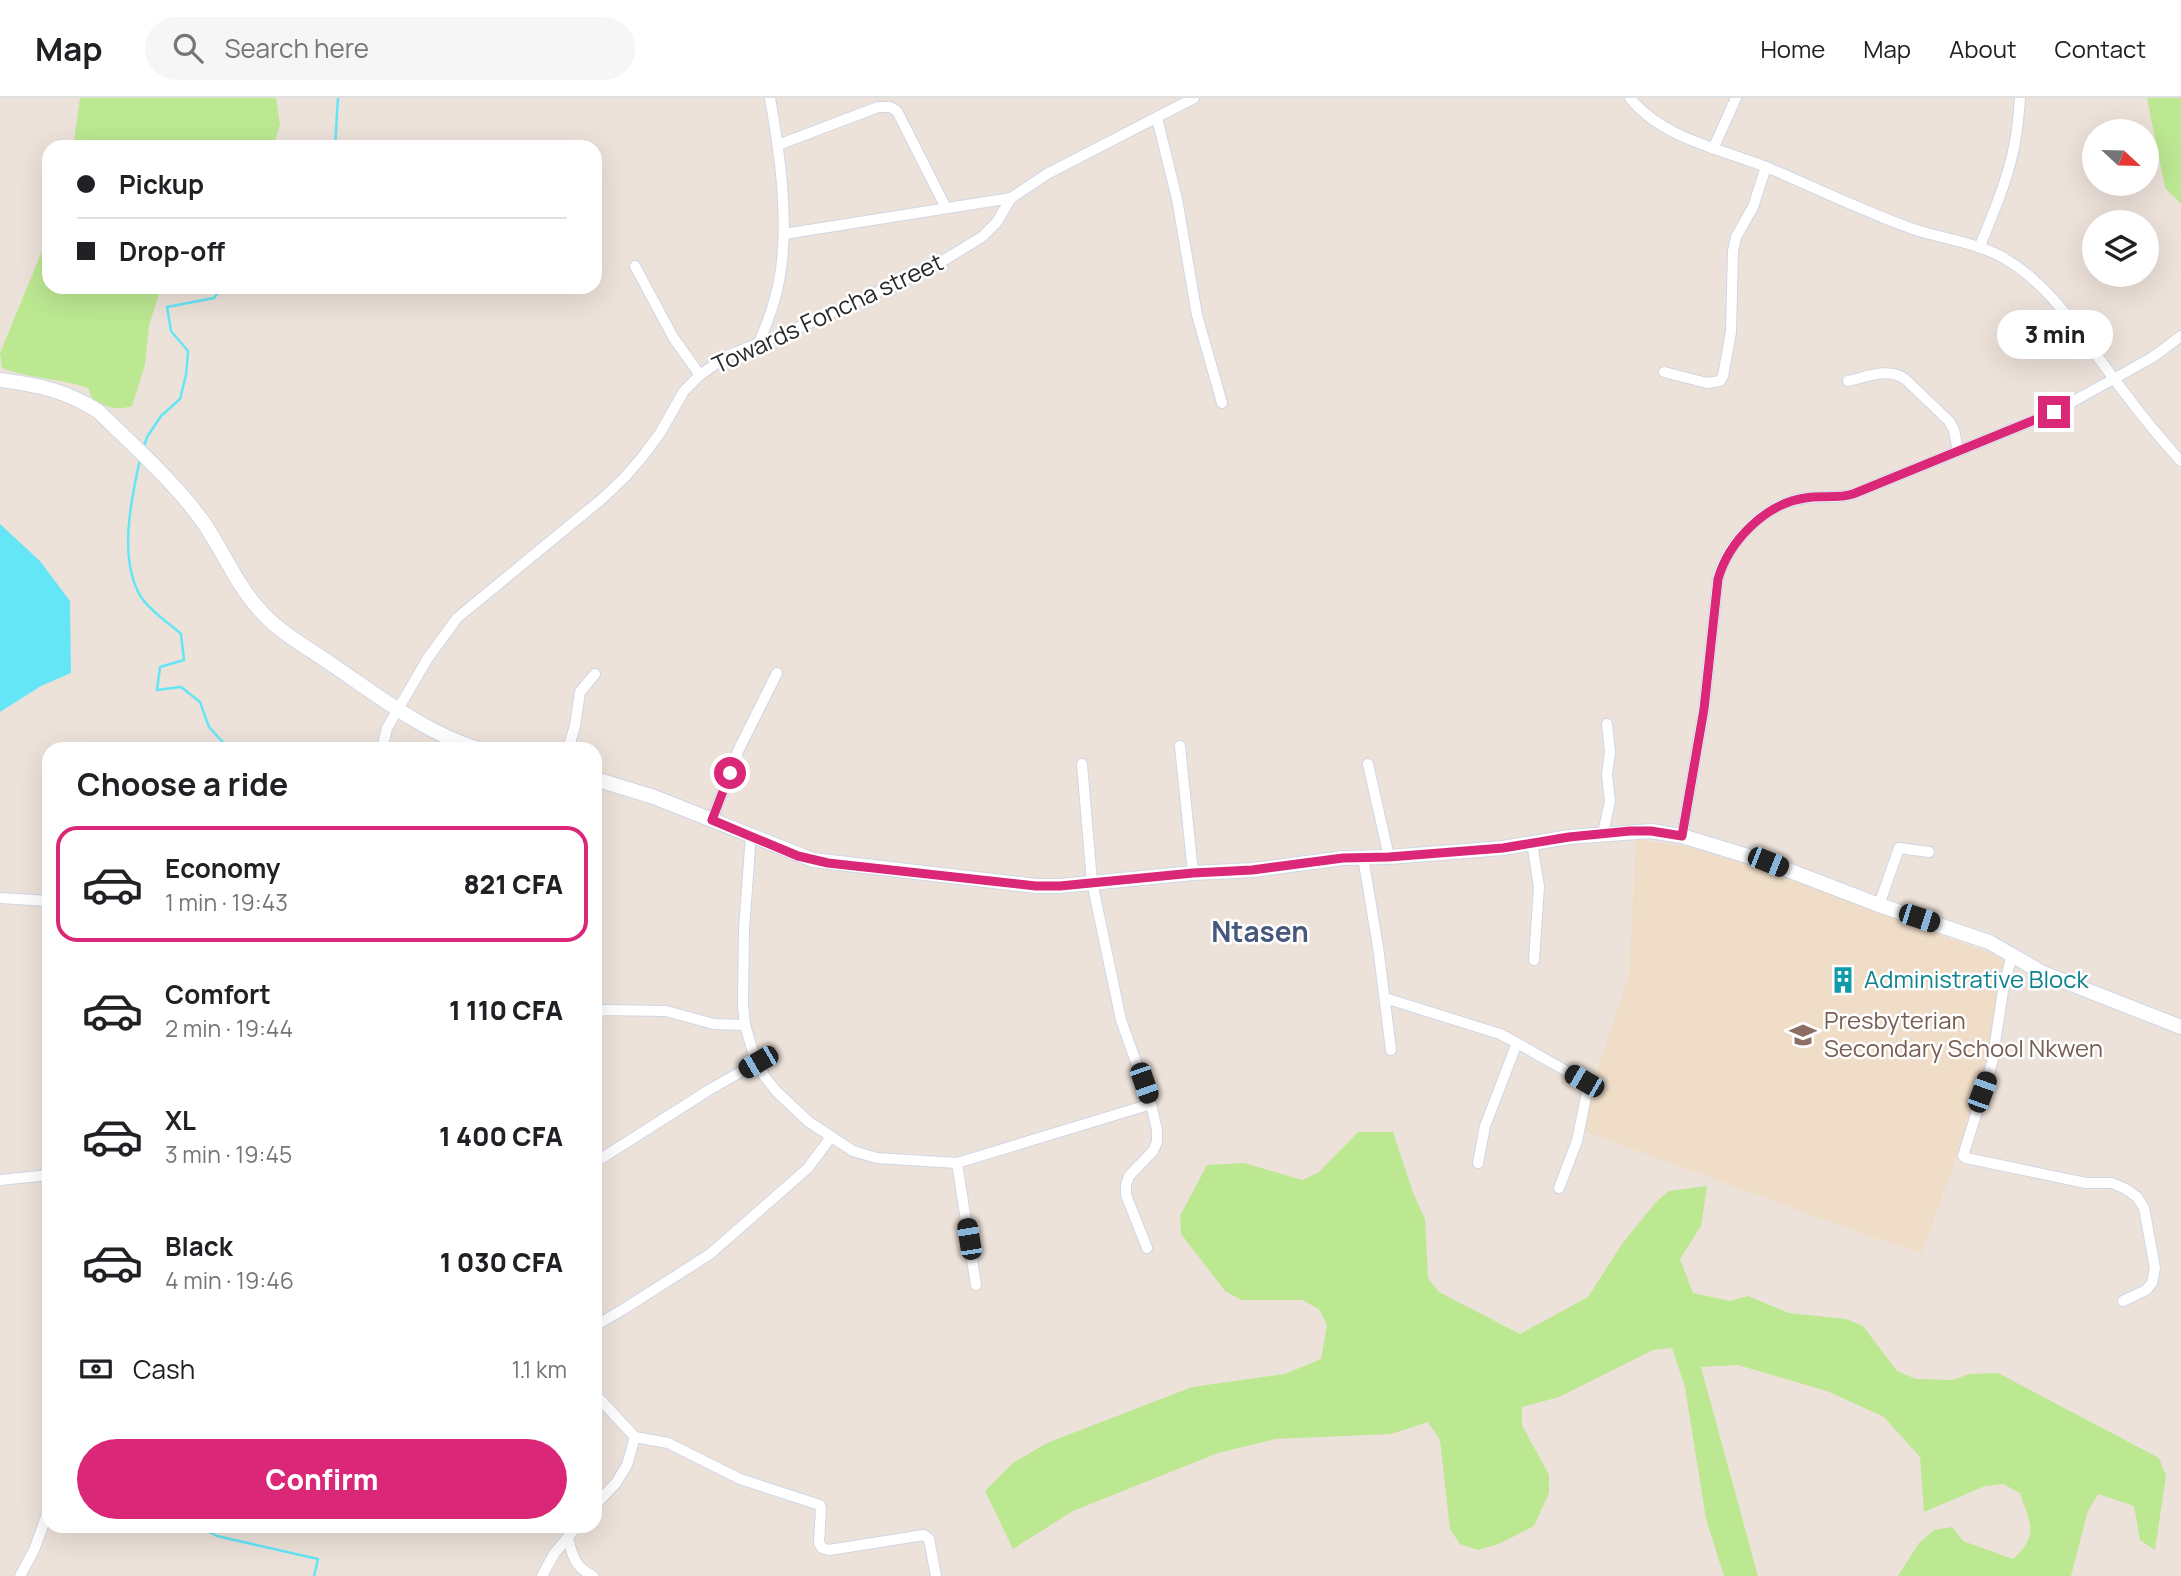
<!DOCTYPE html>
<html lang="en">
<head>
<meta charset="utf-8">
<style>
  :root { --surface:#fff; --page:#f6f6f6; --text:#202124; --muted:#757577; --line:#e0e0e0; --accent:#db2777 }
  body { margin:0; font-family:Manrope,sans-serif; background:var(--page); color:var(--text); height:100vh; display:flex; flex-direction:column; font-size:26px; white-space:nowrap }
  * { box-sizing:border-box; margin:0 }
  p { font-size:23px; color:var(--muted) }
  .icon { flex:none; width:38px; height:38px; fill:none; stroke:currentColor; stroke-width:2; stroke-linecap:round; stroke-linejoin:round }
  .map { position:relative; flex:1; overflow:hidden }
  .details { position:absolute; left:42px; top:644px; width:560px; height:791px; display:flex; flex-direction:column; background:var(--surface); border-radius:21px; box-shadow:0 7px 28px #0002 }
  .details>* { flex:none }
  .top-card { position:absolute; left:42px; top:42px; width:560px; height:154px; border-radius:21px; box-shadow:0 7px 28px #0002; display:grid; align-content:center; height:154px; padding:0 35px; background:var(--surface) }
  .needle { width:46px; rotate:112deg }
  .controls { position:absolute; left:2082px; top:21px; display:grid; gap:14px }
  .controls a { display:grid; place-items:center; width:77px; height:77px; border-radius:50%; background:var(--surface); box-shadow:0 7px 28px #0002; font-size:35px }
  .end { position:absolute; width:32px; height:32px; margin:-16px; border:9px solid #db2777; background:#fff; box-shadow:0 0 0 4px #fff }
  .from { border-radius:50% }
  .bubble { position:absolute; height:49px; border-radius:24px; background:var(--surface); box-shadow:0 7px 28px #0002; font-size:23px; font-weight:800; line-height:49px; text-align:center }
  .car { position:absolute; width:21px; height:42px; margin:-21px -10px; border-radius:9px; box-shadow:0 0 5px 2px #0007; background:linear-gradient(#222 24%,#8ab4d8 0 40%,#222 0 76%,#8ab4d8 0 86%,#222 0) }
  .top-card b { display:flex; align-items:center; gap:24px; height:66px; font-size:26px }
  .top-card b+b { border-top:2px solid var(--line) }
  .top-card i { width:18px; height:18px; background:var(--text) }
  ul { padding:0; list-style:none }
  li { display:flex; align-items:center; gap:21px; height:116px; margin:0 14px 10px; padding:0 21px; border:4px solid transparent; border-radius:21px }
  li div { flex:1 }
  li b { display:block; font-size:26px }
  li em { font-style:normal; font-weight:800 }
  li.on { border-color:var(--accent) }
  li>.icon { width:63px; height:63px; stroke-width:1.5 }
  h2 { padding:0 35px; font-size:32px; line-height:84px }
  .pay { display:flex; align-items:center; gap:18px; height:77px; padding:0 35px; font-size:26px }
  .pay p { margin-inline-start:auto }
  .cta { display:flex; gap:14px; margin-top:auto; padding:14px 35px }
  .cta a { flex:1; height:80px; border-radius:42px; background:var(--accent); color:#fff; font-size:28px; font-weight:800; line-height:80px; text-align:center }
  header { display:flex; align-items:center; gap:42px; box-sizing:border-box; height:98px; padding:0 35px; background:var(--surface); border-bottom:2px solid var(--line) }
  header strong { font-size:33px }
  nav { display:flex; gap:38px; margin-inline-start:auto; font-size:24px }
  .search { width:490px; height:63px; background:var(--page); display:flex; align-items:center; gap:18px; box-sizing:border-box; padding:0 24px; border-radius:38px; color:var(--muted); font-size:26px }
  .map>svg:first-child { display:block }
  .education { fill:#f0ddc8 }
  .green { fill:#bce892 }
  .water { fill:#64e6f7 }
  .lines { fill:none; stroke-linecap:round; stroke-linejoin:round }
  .stream { stroke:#64e6f7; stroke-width:2.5 }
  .minor-casing { stroke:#cfd6e4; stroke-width:12 }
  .tertiary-casing { stroke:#cfd6e4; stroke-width:16 }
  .minor { stroke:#fff; stroke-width:10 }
  .tertiary { stroke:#fff; stroke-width:14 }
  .route { stroke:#db2777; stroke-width:9 }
  .labels { text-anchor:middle; stroke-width:5; stroke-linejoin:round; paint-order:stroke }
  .street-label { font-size:24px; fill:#292929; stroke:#fff }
  .culture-label { font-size:24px; fill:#0d838f; stroke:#fff; text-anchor:start }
  .education-label { font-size:24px; fill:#785e54; stroke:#fff; text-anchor:start }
  .quarter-label { font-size:28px; font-weight:bold; fill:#46587d; stroke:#fff }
</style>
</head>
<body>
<header>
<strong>Map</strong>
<div class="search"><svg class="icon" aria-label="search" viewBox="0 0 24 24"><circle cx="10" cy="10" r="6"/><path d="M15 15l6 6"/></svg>Search here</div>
<nav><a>Home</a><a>Map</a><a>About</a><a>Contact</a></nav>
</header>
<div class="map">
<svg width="2181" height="1478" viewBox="0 0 2181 1478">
  <rect width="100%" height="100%" fill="#ede2da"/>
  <!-- education -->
  <polygon class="education" points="1636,742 1685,748 1772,774 2005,861 1993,958 1922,1155 1874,1140 1578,1031 1629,877"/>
  <!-- green -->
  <g class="green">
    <polygon points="80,0 276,0 280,27 273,49 75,49 74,42"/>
    <polygon points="2147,0 2181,0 2181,106 2165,90"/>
    <path d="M49,136V189H161L149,228L145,267L132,308C116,313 107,309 93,302L88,290C60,280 29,281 2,270L0,255Z"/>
    <path d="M1358,1034H1393L1414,1097L1425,1121L1428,1180L1439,1194L1520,1236L1588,1199L1622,1146L1656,1104L1669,1093L1707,1088L1701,1128L1680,1161L1693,1195L1730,1203L1748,1198L1789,1215L1846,1221L1863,1228L1897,1273L1916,1281L1953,1282L1969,1276L1998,1275L2159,1360L2166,1378L2155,1452L2140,1442L2134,1408L2098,1396L2088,1413L2071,1478H1898L1919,1445L1934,1432L1952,1429L1963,1443L2013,1461C2040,1436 2030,1426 2020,1395L2003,1386L1985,1388L1924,1414L1920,1359L1884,1319L1827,1293L1738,1267L1701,1269L1758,1478H1724L1706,1421L1685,1289L1672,1250L1653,1252L1559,1299L1522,1309V1327L1549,1377V1395L1534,1428L1499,1446L1478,1452L1460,1446L1450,1431L1440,1342L1428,1324L1391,1336L1275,1341L1218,1355L1073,1413L1013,1451L985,1393L1013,1365L1047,1345L1192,1289L1285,1276L1321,1261L1327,1227L1319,1211L1302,1202H1241L1225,1193L1181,1136L1180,1118L1207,1067L1244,1065L1302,1082L1318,1075Z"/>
  </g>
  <!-- water -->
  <polygon class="water" points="0,426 40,463 70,503 71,575 41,588 0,614"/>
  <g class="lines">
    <!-- stream -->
    <g class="stream">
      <polyline points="335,49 338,0"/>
      <polyline points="143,351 147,339 161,318 180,301 186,277 188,253 171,233 167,209 214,200 222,189"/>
      <path d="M140,361C131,402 118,461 141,499C150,513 169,525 181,536L184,562L160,569L157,592L181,589L200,604L209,629L229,651"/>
      <polyline points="197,1428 217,1438 318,1461 314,1478"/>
    </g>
    <defs>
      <g id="minor">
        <path d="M1630,0C1664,42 1723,51 1771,71C1818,91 1865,114 1913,131C1943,141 1975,144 2004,160C2044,183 2071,222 2098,259C2124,295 2151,331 2181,363"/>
        <polyline points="1157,20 1177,101 1197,217 1222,305"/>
        <polyline points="778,47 878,9 890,9 897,13 946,110"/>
        <polyline points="1713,51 1736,0"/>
        <polyline points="784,136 1011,100"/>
        <path d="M1980,148C1994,113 2010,77 2016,38C2018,26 2019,13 2020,0"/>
        <polyline points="635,168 673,239 700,277"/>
        <path d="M759,245C767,225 775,205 779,183C790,127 780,56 770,0"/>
        <polyline points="1664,274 1707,285 1720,283 1723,278 1731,234 1733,153 1736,139 1753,109 1766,69"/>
        <path d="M1848,283C1867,279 1888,269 1905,281L1949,323L1954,332L1958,353"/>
        <polyline points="1180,648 1193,775"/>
        <polyline points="382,651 387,630 428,560 457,520 603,400 625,379 643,358 660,335 684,293 700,277 727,258 807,226 931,170 982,139 997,124 1011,100 1047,76 1194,0"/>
        <polyline points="568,651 575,628 580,594 595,576"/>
        <polyline points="1082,666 1092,784 1121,922 1151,1006 1157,1032 1157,1044 1153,1053 1129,1078 1126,1087 1126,1097 1147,1150"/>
        <polyline points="1368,666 1389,759"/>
        <polyline points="712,722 739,651 777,575"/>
        <polyline points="1603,735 1610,703 1607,677 1610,654 1607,626"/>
        <polyline points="751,736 744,831 743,906 745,927 753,954 765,979 777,994 809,1024 853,1053 877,1060 957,1065 976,1187"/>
        <path d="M1682,738L1704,611L1718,480C1729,442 1765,406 1805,400C1821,398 1838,401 1853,396L2054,314L2153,259L2181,238"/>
        <polyline points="1532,745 1539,789 1534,862"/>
        <polyline points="1363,759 1378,849 1391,952"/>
        <polyline points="0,800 49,803"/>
        <polyline points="1879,807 1899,750 1929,754"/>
        <polyline points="2012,856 2003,893 1992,965 1963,1058 1966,1060 2086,1085 2112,1085 2126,1091 2137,1099 2144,1110 2155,1170 2152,1185 2146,1192 2123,1203"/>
        <polyline points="1385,900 1500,936 1517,945 1485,1028 1478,1065"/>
        <polyline points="595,919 597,915 603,912 666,913 714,926 745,927"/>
        <polyline points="1517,945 1584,983 1588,989 1577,1043 1559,1090"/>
        <polyline points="595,1060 598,1062 602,1060 709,992 758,964"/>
        <polyline points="957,1065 1151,1006"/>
        <polyline points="0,1082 49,1077"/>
        <polyline points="595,1228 627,1209 710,1156 808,1070 831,1039"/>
        <polyline points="595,1296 635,1339 627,1367 616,1385 595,1407"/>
        <polyline points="635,1339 668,1345 740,1381 820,1407 821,1410 819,1445 822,1450 829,1452 924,1437 929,1441 936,1478"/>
        <path d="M568,1439C572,1458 575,1469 593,1478"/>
        <polyline points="20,1478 34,1452 49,1411"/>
        <polyline points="542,1478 554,1456 577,1428"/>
      </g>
      <g id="tertiary">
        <path d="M0,282C38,287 65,292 98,313C132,346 174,384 201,421C222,450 235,485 259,511C278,534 307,549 331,566C377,597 425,635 478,651"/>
        <polyline points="595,681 654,699 813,762 1036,788 1060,788 1193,775 1253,772 1343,760 1389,759 1503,750 1569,739 1651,733 1682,738 1767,764 1879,807 1989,844 2043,875 2181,929"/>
      </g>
    </defs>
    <!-- minor casing -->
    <use href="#minor" class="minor-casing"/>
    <!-- tertiary casing -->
    <use href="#tertiary" class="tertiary-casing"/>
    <!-- minor -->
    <use href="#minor" class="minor"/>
    <!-- tertiary -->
    <use href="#tertiary" class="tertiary"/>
  </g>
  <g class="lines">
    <!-- route -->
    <path class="route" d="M730,675L712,722L798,758L828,765L1036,788H1060L1193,775L1252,772L1343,760L1389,759L1503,750L1569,739L1630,733H1651L1682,738L1704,611L1718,481C1729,443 1765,406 1805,400C1821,397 1838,401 1853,396L2054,314"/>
  </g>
  <!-- icons -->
  <defs>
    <symbol id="building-bare" viewBox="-9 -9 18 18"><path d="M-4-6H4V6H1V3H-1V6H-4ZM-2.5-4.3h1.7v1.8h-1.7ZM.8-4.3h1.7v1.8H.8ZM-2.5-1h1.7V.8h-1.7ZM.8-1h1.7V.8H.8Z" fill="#0f9aa8" stroke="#fff" stroke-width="2.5" paint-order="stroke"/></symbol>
    <symbol id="school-bare" viewBox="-9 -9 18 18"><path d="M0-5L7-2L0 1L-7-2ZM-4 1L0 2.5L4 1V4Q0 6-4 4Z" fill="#8d6e63" stroke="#fff" stroke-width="2.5" paint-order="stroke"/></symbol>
  </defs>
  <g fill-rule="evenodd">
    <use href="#building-bare" x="1824" y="863" width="38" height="38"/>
    <use href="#school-bare" x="1784" y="918" width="38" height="38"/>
  </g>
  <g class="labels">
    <!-- street labels -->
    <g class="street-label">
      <text transform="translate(828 216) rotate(-25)" y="8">Towards Foncha street</text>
    </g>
    <!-- culture labels -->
    <g class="culture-label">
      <text x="1864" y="890">Administrative Block</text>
    </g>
    <!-- education labels -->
    <g class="education-label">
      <text x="1824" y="931">Presbyterian<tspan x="1824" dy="28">Secondary School Nkwen</tspan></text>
    </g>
    <!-- quarter labels -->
    <g class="quarter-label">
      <text x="1260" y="844">Ntasen</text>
    </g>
  </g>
</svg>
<div class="controls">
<a><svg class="needle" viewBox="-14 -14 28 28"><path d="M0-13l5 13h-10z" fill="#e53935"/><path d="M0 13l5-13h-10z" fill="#757577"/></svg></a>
<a><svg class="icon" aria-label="layers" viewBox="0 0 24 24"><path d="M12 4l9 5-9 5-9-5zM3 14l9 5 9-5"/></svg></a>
</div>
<i class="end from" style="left:730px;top:675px"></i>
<i class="end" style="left:2054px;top:314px"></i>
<div class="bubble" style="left:1997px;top:212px;width:116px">3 min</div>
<i class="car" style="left:1768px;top:764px;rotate:112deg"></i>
<i class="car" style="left:1919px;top:820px;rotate:108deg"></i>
<i class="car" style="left:758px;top:964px;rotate:240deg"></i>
<i class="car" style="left:1584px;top:983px;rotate:300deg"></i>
<i class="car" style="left:1144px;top:985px;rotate:161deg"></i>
<i class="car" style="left:1982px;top:994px;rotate:20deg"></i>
<i class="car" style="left:969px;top:1141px;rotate:351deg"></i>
<div class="top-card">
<b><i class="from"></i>Pickup</b>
<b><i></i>Drop-off</b>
</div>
<section class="details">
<h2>Choose a ride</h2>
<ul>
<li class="on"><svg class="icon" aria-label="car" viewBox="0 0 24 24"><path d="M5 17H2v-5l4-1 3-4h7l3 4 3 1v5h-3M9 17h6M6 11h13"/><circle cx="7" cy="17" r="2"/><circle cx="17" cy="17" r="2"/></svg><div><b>Economy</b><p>1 min · 19:43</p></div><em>821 CFA</em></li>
<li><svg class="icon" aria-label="car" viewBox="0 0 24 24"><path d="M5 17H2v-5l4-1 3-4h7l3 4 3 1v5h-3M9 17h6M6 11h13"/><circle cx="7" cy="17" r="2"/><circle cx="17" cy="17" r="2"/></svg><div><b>Comfort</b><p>2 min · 19:44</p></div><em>1 110 CFA</em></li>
<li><svg class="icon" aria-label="car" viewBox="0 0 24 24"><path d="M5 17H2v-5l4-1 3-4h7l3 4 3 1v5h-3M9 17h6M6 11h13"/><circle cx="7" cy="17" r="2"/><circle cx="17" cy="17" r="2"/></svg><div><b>XL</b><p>3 min · 19:45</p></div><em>1 400 CFA</em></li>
<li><svg class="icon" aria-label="car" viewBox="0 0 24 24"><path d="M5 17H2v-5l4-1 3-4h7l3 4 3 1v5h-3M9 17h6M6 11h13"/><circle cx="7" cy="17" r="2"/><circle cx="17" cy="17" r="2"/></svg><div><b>Black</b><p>4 min · 19:46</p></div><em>1 030 CFA</em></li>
</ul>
<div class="pay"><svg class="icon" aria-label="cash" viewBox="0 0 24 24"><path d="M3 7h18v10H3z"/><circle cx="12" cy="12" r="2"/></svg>Cash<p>1.1 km</p></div>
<div class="cta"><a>Confirm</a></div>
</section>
</div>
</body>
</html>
